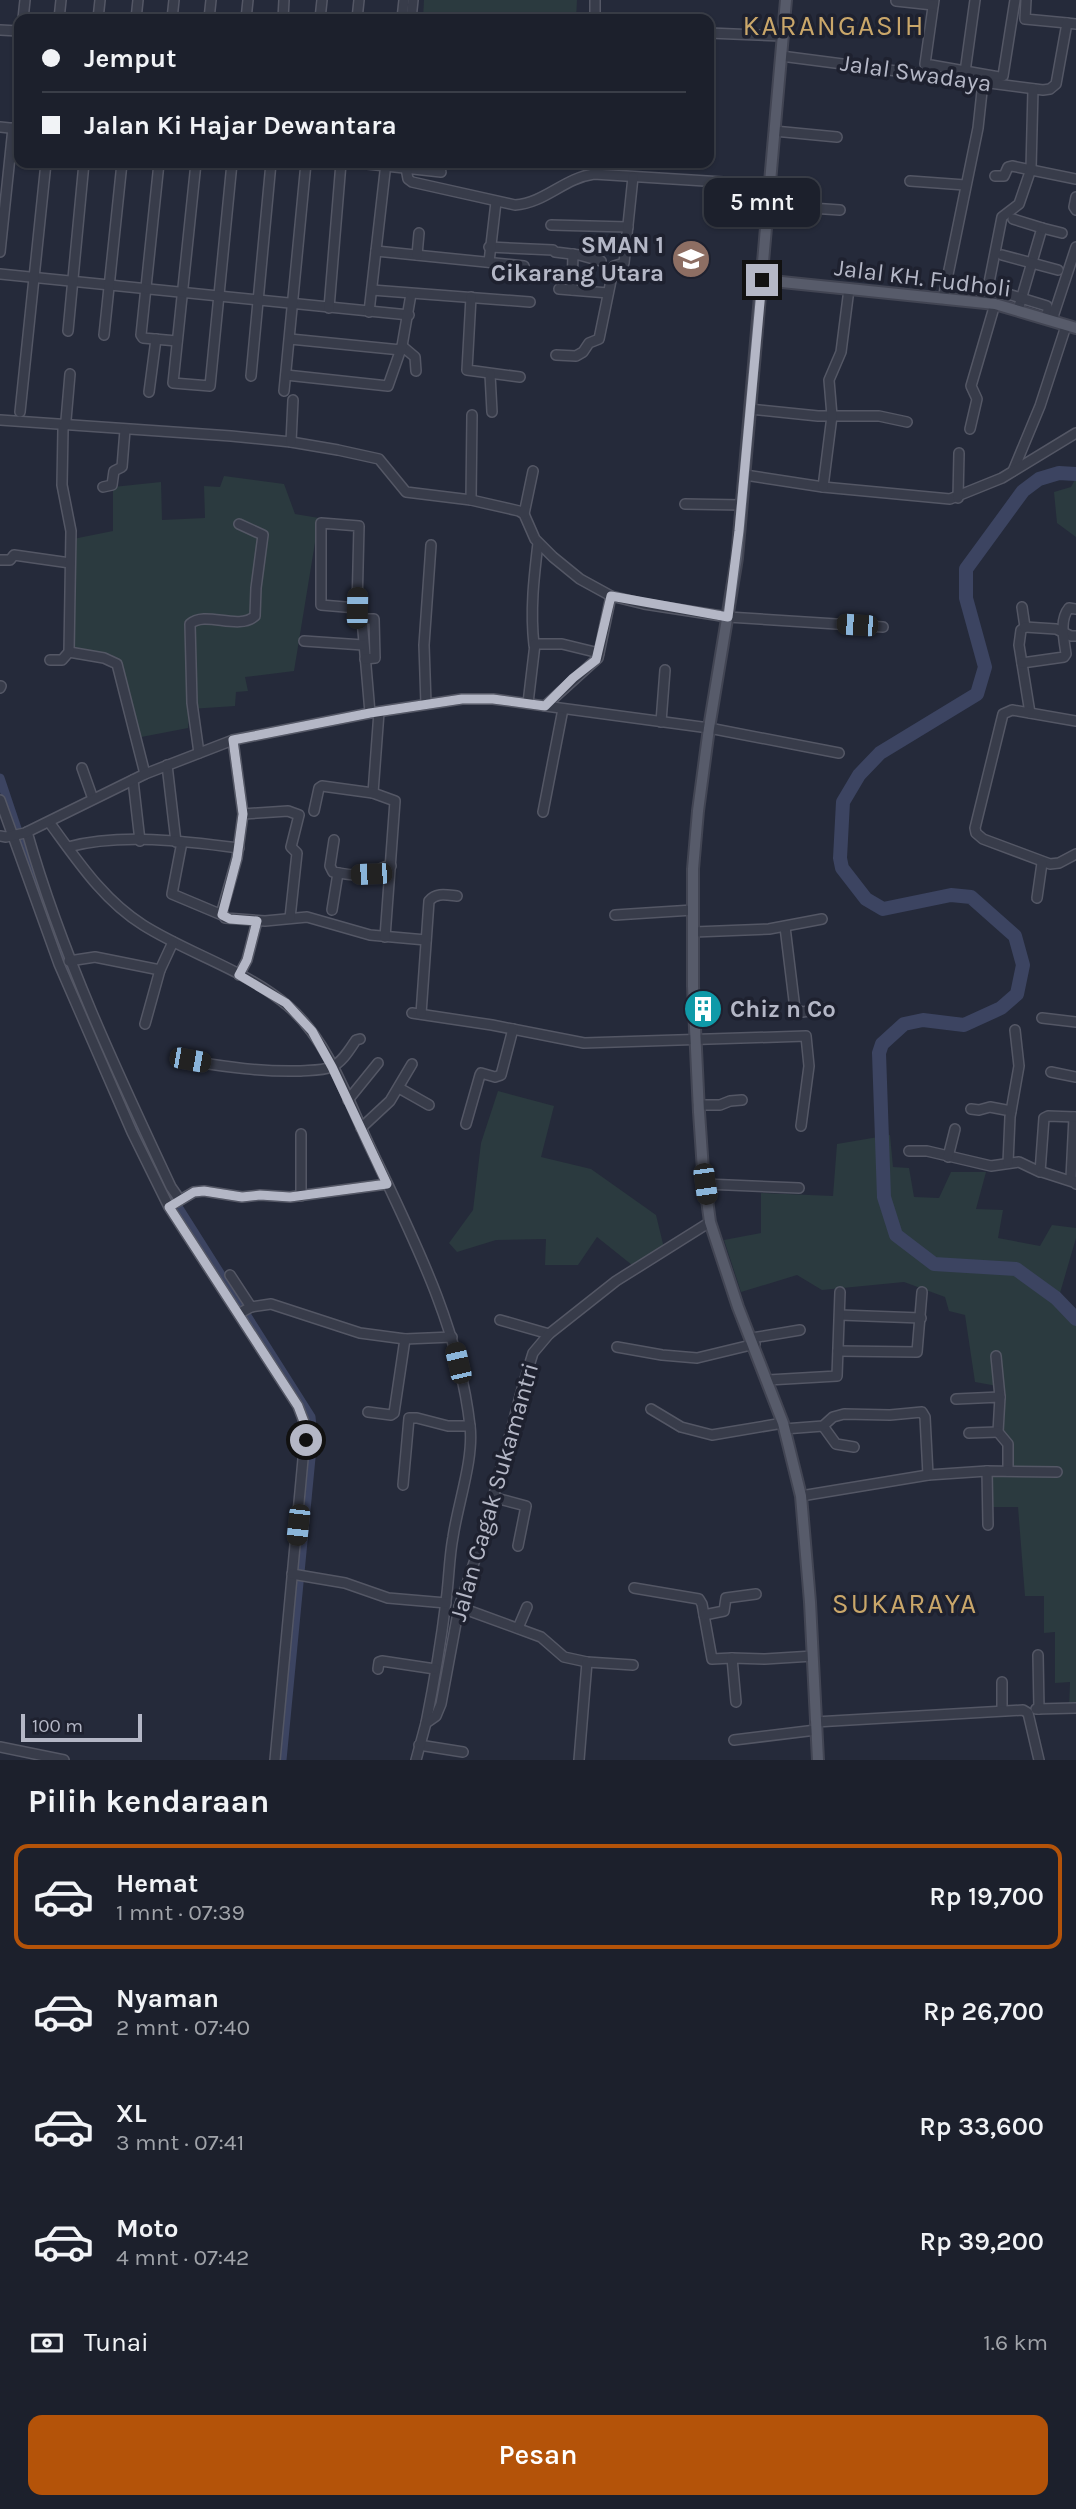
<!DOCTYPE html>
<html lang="id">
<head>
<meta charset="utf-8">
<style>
  :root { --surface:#1c202c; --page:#252834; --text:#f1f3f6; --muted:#a0a3a9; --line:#3a3e48; --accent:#b45309 }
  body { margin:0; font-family:Karla,sans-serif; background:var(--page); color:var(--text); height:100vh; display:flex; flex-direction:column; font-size:26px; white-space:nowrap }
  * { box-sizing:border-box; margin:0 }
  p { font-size:23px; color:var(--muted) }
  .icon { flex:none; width:38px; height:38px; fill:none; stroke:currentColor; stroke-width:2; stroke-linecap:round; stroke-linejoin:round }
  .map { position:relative; height:1760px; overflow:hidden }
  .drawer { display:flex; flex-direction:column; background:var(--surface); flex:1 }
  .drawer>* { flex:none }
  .hud { position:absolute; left:14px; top:14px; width:700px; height:154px; border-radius:14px; box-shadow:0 2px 5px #0004,0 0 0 2px var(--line); display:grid; align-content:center; height:154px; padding:0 28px; background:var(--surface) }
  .scale { position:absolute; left:21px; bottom:18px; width:121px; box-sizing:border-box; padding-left:7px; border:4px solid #b4b7c6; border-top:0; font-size:19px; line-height:24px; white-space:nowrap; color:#b4b7c6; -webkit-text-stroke:5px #1e212f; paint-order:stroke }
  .end { position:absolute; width:32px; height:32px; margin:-16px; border:9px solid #b4b7c6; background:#111; box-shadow:0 0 0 4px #111 }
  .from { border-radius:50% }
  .bubble { position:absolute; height:49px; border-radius:14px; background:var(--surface); box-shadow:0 2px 5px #0004,0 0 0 2px var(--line); font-size:23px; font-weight:600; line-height:49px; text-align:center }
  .car { position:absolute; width:21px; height:42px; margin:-21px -10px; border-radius:9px; box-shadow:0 0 5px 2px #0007; background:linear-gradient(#222 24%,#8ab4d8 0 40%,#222 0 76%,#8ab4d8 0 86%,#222 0) }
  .hud b { display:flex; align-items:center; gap:24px; height:66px; font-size:26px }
  .hud b+b { border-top:2px solid var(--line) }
  .hud i { width:18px; height:18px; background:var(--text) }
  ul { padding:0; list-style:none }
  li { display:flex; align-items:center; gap:21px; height:105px; margin:0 14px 10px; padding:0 14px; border:4px solid transparent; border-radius:14px }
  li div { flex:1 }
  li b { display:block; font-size:26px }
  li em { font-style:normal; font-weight:600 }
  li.selected { border-color:var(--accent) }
  li>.icon { width:63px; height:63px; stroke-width:1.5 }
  h2 { padding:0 28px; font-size:32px; line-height:84px }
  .pay { display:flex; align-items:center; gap:18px; height:77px; padding:0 28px; font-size:26px }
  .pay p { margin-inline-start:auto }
  .action { display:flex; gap:14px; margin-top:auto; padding:14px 28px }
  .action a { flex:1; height:80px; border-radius:14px; background:var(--accent); color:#fff; font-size:28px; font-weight:600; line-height:80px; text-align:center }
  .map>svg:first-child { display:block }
  .green { fill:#2b3a3f }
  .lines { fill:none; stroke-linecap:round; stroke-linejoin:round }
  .canal { stroke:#3c4461; stroke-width:9 }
  .river { stroke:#3c4461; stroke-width:14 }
  .minor-casing { stroke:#545765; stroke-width:12 }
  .major-casing { stroke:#424553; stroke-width:14 }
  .minor { stroke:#383c4a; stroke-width:9 }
  .major { stroke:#575b6a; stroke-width:10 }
  .route { stroke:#b4b7c6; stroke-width:9 }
  .labels { text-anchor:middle; stroke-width:7; stroke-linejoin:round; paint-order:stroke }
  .street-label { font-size:24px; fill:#b4b7c6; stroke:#1e212f }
  .poi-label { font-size:24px; font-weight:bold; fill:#b4b7c6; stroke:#1e212f; text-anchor:end }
  .quarter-label { font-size:28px; letter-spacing:2px; fill:#caa76a; stroke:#1e212f }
</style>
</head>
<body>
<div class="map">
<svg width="1076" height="1760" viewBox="0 0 1076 1760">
  <rect width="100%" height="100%" fill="#252a3a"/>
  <!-- green -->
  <g class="green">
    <polygon points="424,0 577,0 576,19 423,19"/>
    <polygon points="224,476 284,484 295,514 319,518 294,671 245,677 248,691 236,692 235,706 190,709 188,728 136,738 123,665 73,659 73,539 113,531 113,487 161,482 162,520 205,518 204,486 220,487"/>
    <polygon points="1076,478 1076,537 1057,523 1054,492 1071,487"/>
    <polygon points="498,1091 554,1106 541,1157 591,1169 656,1215 664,1248 637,1269 597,1237 578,1265 545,1265 546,1239 496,1240 457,1252 449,1243 473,1210 481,1143"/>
    <polygon points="890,1135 893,1167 909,1168 914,1197 939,1198 951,1172 986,1172 976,1209 1003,1210 998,1238 1040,1246 1052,1225 1076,1228 1076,1238 1060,1293 1076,1320 1076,1711 1069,1710 1070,1682 1055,1683 1055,1632 1044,1633 1044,1596 1025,1596 1018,1507 988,1507 987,1475 1004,1473 997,1386 975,1382 965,1315 949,1311 945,1297 904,1282 822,1290 797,1275 741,1292 724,1240 761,1233 761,1193 833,1196 837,1144"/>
  </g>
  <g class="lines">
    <!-- canal -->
    <polyline class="canal" points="0,778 45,912 74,986 163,1183 311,1417 313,1437 282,1760"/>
    <!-- river -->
    <polyline class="river" points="1076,474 1059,473 1039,479 1023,491 966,569 966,598 985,667 977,694 880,753 859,775 843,802 840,858 842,868 866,899 883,909 951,895 971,897 1015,936 1023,965 1017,994 1001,1008 964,1025 923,1020 904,1024 882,1044 879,1053 884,1197 896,1235 934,1264 1016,1269 1056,1298 1076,1319"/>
    <defs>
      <g id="minor">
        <polyline points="934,0 925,64 999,77 1003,76 1015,0"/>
        <polyline points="1026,0 1025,19 1067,23"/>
        <polyline points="896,1 933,5"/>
        <polyline points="23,19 25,0"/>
        <polyline points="59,19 61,0"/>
        <polyline points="98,19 100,0"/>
        <polyline points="136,19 138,0"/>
        <polyline points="172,19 174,0"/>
        <polyline points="209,19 211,0"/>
        <polyline points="246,19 248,0"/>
        <polyline points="283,19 284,0"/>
        <polyline points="320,19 322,0"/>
        <polyline points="357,19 359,0"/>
        <polyline points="402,19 404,0"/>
        <polyline points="411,19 413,0"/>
        <polyline points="595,19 595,0"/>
        <polyline points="0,30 19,31"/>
        <polyline points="709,33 782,36"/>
        <polyline points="781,56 1043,90 1050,89 1056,84 1067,23 1076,24"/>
        <polyline points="965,72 975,0"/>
        <polyline points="0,127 19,129"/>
        <polyline points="774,131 837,137"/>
        <polyline points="159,163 141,335 143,338 177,341"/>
        <polyline points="196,163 173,383 210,386 232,163"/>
        <polyline points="358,163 441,172"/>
        <path d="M406,168L408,179L412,182L515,205C545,203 564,178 594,174L770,185"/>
        <polyline points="995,176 1004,176 1008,167 1012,166 1076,179"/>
        <polyline points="910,181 965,185"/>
        <polyline points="1076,197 1074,207 1076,210"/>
        <polyline points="768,205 840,210"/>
        <polyline points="1013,219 1042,228 1018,310"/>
        <polyline points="551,225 628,227"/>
        <polyline points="1042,228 1062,233"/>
        <polyline points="489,247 553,250 555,252 579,255 601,261"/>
        <polyline points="376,251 524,266"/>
        <polyline points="0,252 13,128"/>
        <polyline points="417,255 419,233"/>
        <polyline points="1002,255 1058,270"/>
        <polyline points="489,262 496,202"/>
        <polyline points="0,274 409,315"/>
        <polyline points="559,289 608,293"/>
        <polyline points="372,290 530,302"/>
        <polyline points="572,290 573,254"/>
        <polyline points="471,297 467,370 520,377"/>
        <polyline points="943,299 978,128 983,82"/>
        <polyline points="985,303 1002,217 1019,204 1031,169 1033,89"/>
        <polyline points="992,304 995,293 998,291 1047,306 1048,310 1046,318"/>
        <polyline points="329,308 341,163"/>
        <polyline points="369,312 386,163"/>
        <polyline points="1052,320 1076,247"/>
        <polyline points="68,331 84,163"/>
        <polyline points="104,335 122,163"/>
        <polyline points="290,339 401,350"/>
        <polyline points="402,346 415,357 416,371"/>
        <polyline points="556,355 576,356 583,352 589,343 599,339 614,266 624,263 633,177"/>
        <polyline points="490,374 492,412"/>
        <polyline points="286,375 388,386 402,346 411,294"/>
        <polyline points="251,376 271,163"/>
        <polyline points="284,391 306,163"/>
        <polyline points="149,392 156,339"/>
        <polyline points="750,409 818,416 879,416 907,422"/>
        <polyline points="20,412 46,163"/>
        <polyline points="0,420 231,436 291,442 338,450 379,459 406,492 471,500 519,511 524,514 535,539 553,557 580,579 611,596 644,604 728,617 883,627"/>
        <polyline points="970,429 977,399 971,386 995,304"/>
        <polyline points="291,442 293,400"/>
        <polyline points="1013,471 1040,406 1066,326"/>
        <polyline points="745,475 823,487 950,499 1002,478 1076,433"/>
        <polyline points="103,487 112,485 114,471 122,467 125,430"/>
        <polyline points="823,487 832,416 829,380 841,352 849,289"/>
        <polyline points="958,498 959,453"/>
        <polyline points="471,500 472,415"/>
        <polyline points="685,504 742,505"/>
        <polyline points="524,514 533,471"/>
        <polyline points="0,560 10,560 14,555 70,563"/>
        <polyline points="1022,607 1025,627 1021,630 1019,645 1030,713"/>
        <polyline points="357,608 321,605 321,523 359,526 357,608 356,619 362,619 370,713"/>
        <polyline points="362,619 374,619 375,658 365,659"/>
        <polyline points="1025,627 1056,629 1071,636 1076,636"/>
        <polyline points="304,641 363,645"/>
        <path d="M534,645C530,610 534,577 538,543"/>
        <polyline points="69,652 104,658 117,664 145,774"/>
        <polyline points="50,660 62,660 69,652 71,531 62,485 63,429 66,420 70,374"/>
        <path d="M1022,663L1064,657L1066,654C1064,639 1059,620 1069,608L1076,609"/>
        <polyline points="0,688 1,686"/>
        <polyline points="528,703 535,644 562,644 599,653"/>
        <polyline points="426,704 424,645 431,545"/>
        <polyline points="545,706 598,658 611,596"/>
        <polyline points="1076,721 1012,710 1003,714 975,828 976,833 983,839 1050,864 1059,863 1076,854"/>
        <polyline points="661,722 665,670"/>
        <polyline points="233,740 243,814 237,858 222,911 225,918 265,921 307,917 370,935 426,940"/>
        <path d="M199,753L192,703L190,624C205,610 238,631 255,616L256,588L263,535L239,524"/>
        <polyline points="167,765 176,842"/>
        <polyline points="82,768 93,799"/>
        <polyline points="133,780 140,841"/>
        <polyline points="373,793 379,712"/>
        <polyline points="0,800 59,964 132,1132 169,1207 298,1406 306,1427 275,1760"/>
        <polyline points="314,811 319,788 322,786 373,793 395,801 385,937"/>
        <polyline points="543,812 563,709"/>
        <polyline points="243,814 288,811 299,815 291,847 297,853 290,918"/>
        <path d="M49,822C77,860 103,900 143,925C189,954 246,970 288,1006C329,1041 348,1101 371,1149C413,1238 459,1327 470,1426C474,1459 458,1503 453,1537C449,1558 449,1580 446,1601C441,1642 434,1683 426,1723"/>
        <path d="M27,832C62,955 117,1072 171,1187L180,1200"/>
        <polyline points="0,836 6,837 25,833 145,774 233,740 370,713 462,699 493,699 709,728 839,753"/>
        <path d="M334,840L330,866L333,872C345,874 364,878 375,872C382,869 382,866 391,866"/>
        <polyline points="182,842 172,894 222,915"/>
        <path d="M68,847C120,833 185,841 239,848"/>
        <polyline points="1037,898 1042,863"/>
        <polyline points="332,910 338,873"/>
        <polyline points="615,915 693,910"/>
        <polyline points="785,927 795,1009 802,1012 830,1008"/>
        <polyline points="694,932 769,929 822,919"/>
        <polyline points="69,961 95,957 160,970"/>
        <polyline points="239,975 247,960 257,921"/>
        <polyline points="412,1013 492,1025 584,1043 806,1036 809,1066 801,1126"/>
        <path d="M421,1014L429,901C436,892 447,895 457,896"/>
        <polyline points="1042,1018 1076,1022"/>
        <polyline points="145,1024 160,970 173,942"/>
        <path d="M190,1061C227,1067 262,1072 299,1071C308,1070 322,1071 331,1067C342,1063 350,1049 356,1040L360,1039"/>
        <polyline points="1051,1072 1076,1077"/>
        <polyline points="399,1088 429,1105"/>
        <polyline points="348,1100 378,1063"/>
        <polyline points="698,1105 720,1105 730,1101 742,1100"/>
        <polyline points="971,1109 979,1110 990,1107 1011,1111"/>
        <polyline points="1074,1117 1071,1178 1076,1184"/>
        <polyline points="466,1124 480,1075 481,1073 495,1077 501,1075 513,1029"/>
        <polyline points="361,1128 390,1101 412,1064"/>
        <polyline points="301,1134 301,1196"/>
        <polyline points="909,1151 927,1151 991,1166 1019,1162 1040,1172 1044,1118 1048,1116 1076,1117"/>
        <polyline points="948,1157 955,1129"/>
        <polyline points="1008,1163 1010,1117 1019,1066 1015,1030"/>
        <polyline points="1042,1172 1073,1182"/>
        <polyline points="705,1184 799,1188"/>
        <polyline points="177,1202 194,1192 204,1191 242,1197 260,1195 290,1197 387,1184"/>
        <polyline points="230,1275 251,1307"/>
        <polyline points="240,1313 251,1307 271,1304 360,1333 405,1339 452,1337"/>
        <polyline points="840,1315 921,1318"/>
        <polyline points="500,1320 549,1334"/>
        <polyline points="752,1338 800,1330"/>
        <polyline points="617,1347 662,1355 697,1358 755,1344"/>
        <polyline points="838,1351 917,1352 922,1292"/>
        <polyline points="996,1356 1000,1397"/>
        <polyline points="768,1380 837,1376 840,1292"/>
        <polyline points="956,1399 1000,1397 998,1432 1008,1444 1008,1471"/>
        <polyline points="651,1409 681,1427 712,1435 783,1423"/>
        <polyline points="368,1412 391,1415 394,1413 405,1339"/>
        <polyline points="823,1426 836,1444 854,1447"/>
        <polyline points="784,1429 823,1426 833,1417 844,1414 890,1415 922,1412 925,1417 928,1475"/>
        <polyline points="969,1433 998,1432"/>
        <polyline points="987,1471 988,1525"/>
        <polyline points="403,1485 409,1418 417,1418 448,1426 470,1426"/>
        <polyline points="801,1496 928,1475 987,1471 1057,1472"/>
        <polyline points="492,1497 526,1506 518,1546"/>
        <polyline points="292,1574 345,1583 388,1598 446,1603"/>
        <polyline points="634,1588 699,1599 702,1604 712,1659 732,1658"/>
        <polyline points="459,1607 541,1637 564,1657 587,1662 633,1665"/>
        <polyline points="704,1615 724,1611 726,1598 756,1594"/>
        <polyline points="518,1628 527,1607"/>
        <polyline points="1038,1655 1039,1709"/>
        <polyline points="378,1669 379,1662 382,1661 435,1669"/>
        <polyline points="1002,1682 1002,1710"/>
        <polyline points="736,1702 732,1658 765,1659 813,1656"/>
        <polyline points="1036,1709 1076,1708"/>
        <polyline points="815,1722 1023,1710 1028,1713 1039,1760"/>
        <polyline points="734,1740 816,1730"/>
        <polyline points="419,1745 463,1752"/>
        <polyline points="0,1747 64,1760"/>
        <polyline points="416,1760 426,1723 436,1716 441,1704 459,1607 483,1536 522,1389 533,1353 549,1334 616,1281 710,1222"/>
        <polyline points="579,1760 587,1662"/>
      </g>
      <g id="major">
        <polyline points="786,0 737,558 709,728 698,811 693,869 693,986 699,1112 703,1170 710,1222 738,1307 783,1423 801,1496 810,1602 818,1760"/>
        <polyline points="762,280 995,304 1076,328"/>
      </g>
    </defs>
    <!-- minor casing -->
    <use href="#minor" class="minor-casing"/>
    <!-- major casing -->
    <use href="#major" class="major-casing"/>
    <!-- minor -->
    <use href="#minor" class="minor"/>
    <!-- major -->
    <use href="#major" class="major"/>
  </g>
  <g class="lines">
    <!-- route -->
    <polyline class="route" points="306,1440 306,1427 298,1406 169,1207 194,1192 204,1191 242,1197 260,1195 290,1197 387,1184 332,1067 312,1031 286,1003 239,975 247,960 257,921 230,919 222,915 237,858 243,814 233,740 370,713 462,699 493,699 545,706 573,678 596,660 611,596 728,617 739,531 762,280"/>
  </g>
  <!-- icons -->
  <defs>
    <symbol id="school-disc" viewBox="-11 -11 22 22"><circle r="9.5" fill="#8d6e63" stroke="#1e212f"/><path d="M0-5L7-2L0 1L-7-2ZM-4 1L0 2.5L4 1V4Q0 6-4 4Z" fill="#fff"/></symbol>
    <symbol id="building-disc" viewBox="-11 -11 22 22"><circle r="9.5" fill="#0f9aa8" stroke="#1e212f"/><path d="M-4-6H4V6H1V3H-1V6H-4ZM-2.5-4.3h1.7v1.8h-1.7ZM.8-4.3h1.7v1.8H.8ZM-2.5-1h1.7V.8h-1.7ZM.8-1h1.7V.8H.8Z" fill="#fff"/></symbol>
  </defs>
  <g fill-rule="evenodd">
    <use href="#school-disc" x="669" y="237" width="44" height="44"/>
    <use href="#building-disc" x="681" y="987" width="44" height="44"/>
  </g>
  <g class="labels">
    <!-- street labels -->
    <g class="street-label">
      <text transform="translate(916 73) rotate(8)" y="8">Jalal Swadaya</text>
      <text transform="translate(923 278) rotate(7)" y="8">Jalal KH. Fudholi</text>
      <text transform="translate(494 1492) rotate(-74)" y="8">Jalan Cagak Sukamantri</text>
    </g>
    <!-- poi labels -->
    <g class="poi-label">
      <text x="664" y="253">SMAN 1<tspan x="664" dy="28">Cikarang Utara</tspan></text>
      <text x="730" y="1017" text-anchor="start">Chiz n Co</text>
    </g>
    <!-- quarter labels -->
    <g class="quarter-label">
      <text x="834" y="35">KARANGASIH</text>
      <text x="905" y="1613">SUKARAYA</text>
    </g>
  </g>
</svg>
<div class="scale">100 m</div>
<i class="end from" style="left:306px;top:1440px"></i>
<i class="end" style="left:762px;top:280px"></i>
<div class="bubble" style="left:704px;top:178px;width:116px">5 mnt</div>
<i class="car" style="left:357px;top:608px;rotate:1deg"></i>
<i class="car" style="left:857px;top:625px;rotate:274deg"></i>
<i class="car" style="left:371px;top:874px;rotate:268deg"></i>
<i class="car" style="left:190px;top:1060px;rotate:100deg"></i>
<i class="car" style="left:705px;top:1184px;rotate:172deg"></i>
<i class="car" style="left:458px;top:1363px;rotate:347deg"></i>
<i class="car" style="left:298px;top:1525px;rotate:186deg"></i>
<div class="hud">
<b><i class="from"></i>Jemput</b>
<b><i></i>Jalan Ki Hajar Dewantara</b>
</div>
</div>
<section class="drawer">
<h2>Pilih kendaraan</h2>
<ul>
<li class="selected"><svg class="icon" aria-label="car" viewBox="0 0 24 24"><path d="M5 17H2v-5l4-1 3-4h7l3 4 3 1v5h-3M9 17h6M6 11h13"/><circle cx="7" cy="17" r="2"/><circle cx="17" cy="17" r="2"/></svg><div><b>Hemat</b><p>1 mnt · 07:39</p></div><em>Rp 19,700</em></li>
<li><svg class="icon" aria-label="car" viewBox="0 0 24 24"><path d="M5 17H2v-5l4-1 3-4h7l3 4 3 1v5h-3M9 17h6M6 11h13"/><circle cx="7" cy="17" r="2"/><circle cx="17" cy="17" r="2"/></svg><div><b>Nyaman</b><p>2 mnt · 07:40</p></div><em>Rp 26,700</em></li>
<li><svg class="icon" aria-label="car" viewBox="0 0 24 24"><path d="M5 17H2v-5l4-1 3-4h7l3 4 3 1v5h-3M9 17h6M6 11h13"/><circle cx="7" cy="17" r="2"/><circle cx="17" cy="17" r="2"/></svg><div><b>XL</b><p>3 mnt · 07:41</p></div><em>Rp 33,600</em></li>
<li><svg class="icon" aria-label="car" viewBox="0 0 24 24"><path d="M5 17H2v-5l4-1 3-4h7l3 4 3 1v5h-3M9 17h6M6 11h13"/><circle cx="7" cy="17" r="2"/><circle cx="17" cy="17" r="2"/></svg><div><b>Moto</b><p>4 mnt · 07:42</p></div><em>Rp 39,200</em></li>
</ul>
<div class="pay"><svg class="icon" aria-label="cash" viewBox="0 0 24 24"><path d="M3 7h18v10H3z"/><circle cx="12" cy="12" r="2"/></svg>Tunai<p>1.6 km</p></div>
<div class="action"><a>Pesan</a></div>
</section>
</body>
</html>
